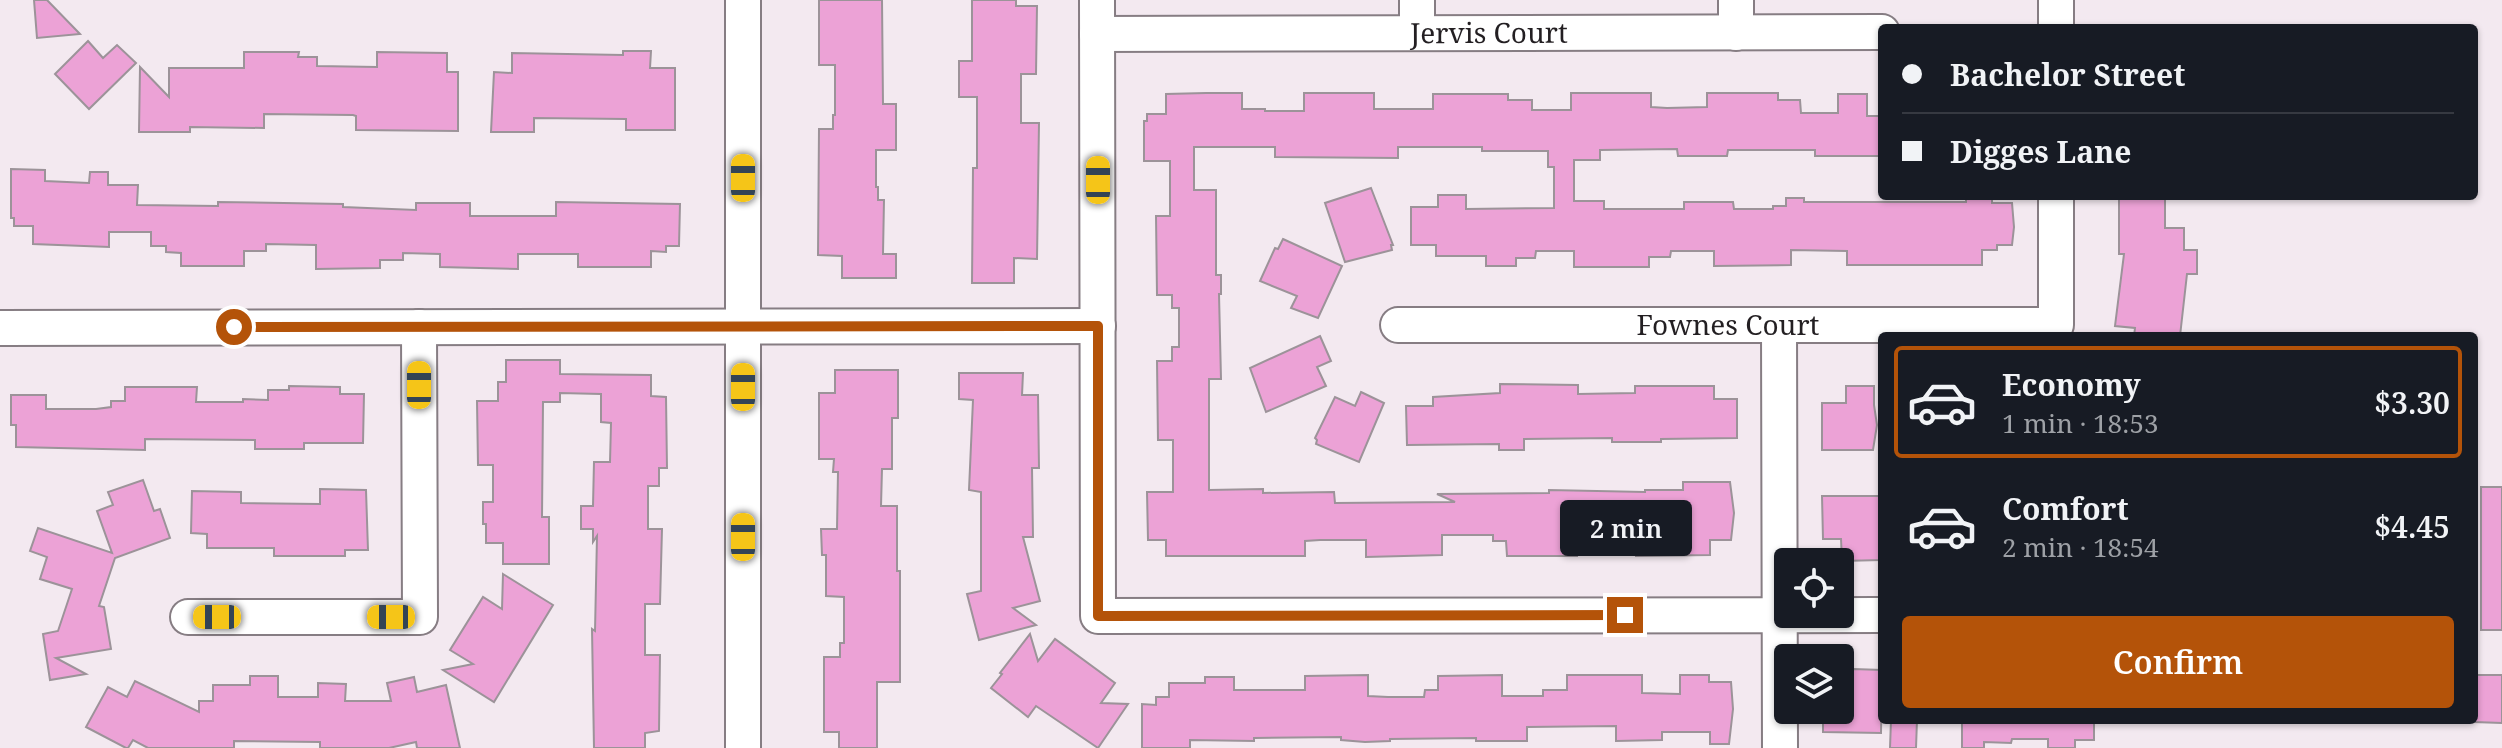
<!DOCTYPE html>
<html lang="en">
<head>
<meta charset="utf-8">
<style>
  :root { --surface:#171b24; --page:#20242c; --text:#f1f3f6; --muted:#9ea1a6; --line:#363941; --accent:#b45309 }
  body { margin:0; font-family:"Noto Serif",serif; background:var(--page); color:var(--text); height:100vh; display:flex; flex-direction:column; font-size:30px; white-space:nowrap }
  * { box-sizing:border-box; margin:0 }
  p { font-size:26px; color:var(--muted) }
  .icon { flex:none; width:44px; height:44px; fill:none; stroke:currentColor; stroke-width:2; stroke-linecap:round; stroke-linejoin:round }
  .map { position:relative; flex:1; overflow:hidden }
  .drawer { position:absolute; left:1878px; top:332px; width:600px; height:392px; display:flex; flex-direction:column; background:var(--surface); border-radius:8px; box-shadow:0 2px 6px #0004 }
  .drawer>* { flex:none }
  .banner { position:absolute; left:1878px; top:24px; width:600px; height:176px; border-radius:8px; box-shadow:0 2px 6px #0004; display:grid; align-content:center; height:176px; padding:0 24px; background:var(--surface) }
  .buttons { position:absolute; left:1774px; top:548px; display:grid; gap:16px }
  .buttons a { display:grid; place-items:center; width:80px; height:80px; border-radius:8px; background:var(--surface); box-shadow:0 2px 6px #0004; font-size:40px }
  .end { position:absolute; width:36px; height:36px; margin:-18px; border:10px solid #b45309; background:#fff; box-shadow:0 0 0 4px #fff }
  .from { border-radius:50% }
  .bubble { position:absolute; height:56px; border-radius:8px; background:var(--surface); box-shadow:0 2px 6px #0004; font-size:26px; font-weight:600; line-height:56px; text-align:center }
  .car { position:absolute; width:24px; height:48px; margin:-24px -12px; border-radius:10px; box-shadow:0 0 6px 2px #0007; background:linear-gradient(#f5c518 24%,#345 0 40%,#f5c518 0 76%,#345 0 86%,#f5c518 0) }
  .banner b { display:flex; align-items:center; gap:28px; height:76px; font-size:30px }
  .banner b+b { border-top:2px solid var(--line) }
  .banner i { width:20px; height:20px; background:var(--text) }
  ul { padding:14px 0 0; list-style:none }
  li { display:flex; align-items:center; gap:24px; height:112px; margin:0 16px 12px; padding:0 8px; border:4px solid transparent; border-radius:8px }
  li div { flex:1 }
  li b { display:block; font-size:30px }
  li em { font-style:normal; font-weight:600 }
  li.current { border-color:var(--accent) }
  li>.icon { width:72px; height:72px; stroke-width:1.5 }
  .cta { display:flex; gap:16px; margin-top:auto; padding:16px 24px }
  .cta a { flex:1; height:92px; border-radius:8px; background:var(--accent); color:#fff; font-size:32px; font-weight:600; line-height:92px; text-align:center }
  .map>svg:first-child { display:block }
  .building { fill:#eca2d6; stroke:#9c9399; stroke-width:2 }
  .lines { fill:none; stroke-linecap:round; stroke-linejoin:round }
  .minor-casing { stroke:#867d83; stroke-width:38 }
  .minor { stroke:#fff; stroke-width:34 }
  .route { stroke:#b45309; stroke-width:10 }
  .labels { text-anchor:middle; stroke-width:8; stroke-linejoin:round; paint-order:stroke }
  .street-label { font-size:28px; fill:#231f22; stroke:#fef8fc }
</style>
</head>
<body>
<div class="map">
<svg width="2502" height="748" viewBox="0 0 2502 748">
  <rect width="100%" height="100%" fill="#f3e9f0"/>
  <!-- building -->
  <g class="building">
    <polygon points="34,0 47,0 80,34 37,38"/>
    <polygon points="819,0 882,0 883,104 896,104 896,150 876,150 876,187 878,187 878,200 884,200 883,254 896,254 896,278 842,278 842,256 818,255 819,129 833,129 833,115 835,115 835,65 819,65"/>
    <polygon points="972,0 1016,0 1016,6 1037,6 1036,74 1021,74 1021,123 1039,123 1037,259 1014,258 1014,283 972,283 973,168 977,168 977,97 959,97 959,61 972,61"/>
    <polygon points="88,41 103,58 117,45 136,63 89,109 55,74"/>
    <polygon points="623,51 651,51 650,68 675,68 675,130 626,130 626,119 534,118 534,132 491,132 494,72 512,73 512,53 623,55"/>
    <polygon points="244,52 299,52 298,57 317,57 317,66 377,67 377,52 447,53 447,72 458,72 458,131 356,130 356,116 353,115 264,114 264,128 190,127 190,132 139,132 140,67 169,97 169,68 244,68"/>
    <polygon points="1206,93 1242,93 1242,109 1265,109 1265,111 1304,111 1304,93 1374,93 1374,109 1433,109 1433,94 1508,94 1508,100 1532,100 1532,110 1571,110 1571,93 1651,93 1651,107 1667,108 1707,107 1707,93 1778,93 1778,100 1800,100 1801,113 1838,113 1838,94 1867,94 1867,116 1882,116 1882,156 1815,156 1815,150 1728,150 1727,156 1678,156 1677,149 1600,150 1600,160 1574,160 1574,201 1604,201 1604,209 1684,209 1684,202 1733,202 1734,209 1773,209 1773,206 1786,206 1786,198 1804,198 1804,202 1966,202 1966,196 1992,196 1992,203 2012,203 2014,227 2012,245 1997,245 1997,250 1982,250 1982,265 1847,265 1847,251 1791,250 1791,265 1714,266 1714,251 1671,251 1670,257 1649,257 1649,267 1574,267 1574,251 1536,251 1535,258 1516,258 1516,266 1486,266 1486,256 1436,256 1436,245 1411,245 1411,207 1438,207 1438,195 1466,195 1466,209 1554,208 1554,167 1548,167 1548,151 1482,151 1482,147 1398,147 1398,158 1275,157 1275,147 1194,147 1194,190 1216,190 1216,275 1221,275 1221,294 1219,294 1221,379 1209,379 1209,490 1263,489 1263,493 1334,492 1335,503 1455,502 1437,494 1549,493 1549,490 1645,492 1645,490 1683,490 1683,482 1730,482 1734,513 1731,540 1710,540 1710,555 1636,556 1636,536 1618,536 1618,533 1576,534 1577,556 1507,556 1506,541 1493,541 1493,535 1442,535 1442,555 1366,557 1366,540 1320,540 1305,541 1305,556 1166,556 1166,540 1148,540 1147,492 1173,492 1173,440 1158,440 1157,361 1172,361 1172,347 1179,347 1179,308 1172,308 1172,295 1157,295 1156,216 1170,216 1170,161 1144,161 1144,121 1147,121 1147,114 1166,114 1166,94"/>
    <polygon points="11,169 45,170 45,181 89,183 90,172 108,172 108,185 138,185 137,205 218,206 218,202 343,204 343,207 416,210 416,203 470,203 470,216 556,216 556,202 680,204 679,246 666,246 666,252 651,251 651,267 578,267 578,254 518,254 518,269 440,267 440,254 403,253 403,260 380,260 380,268 316,269 316,245 266,244 266,251 244,251 244,266 181,266 181,253 166,252 166,246 151,246 151,232 109,232 109,247 33,244 33,226 14,226 14,218 11,218"/>
    <polygon points="1371,188 1393,245 1391,245 1392,250 1345,262 1325,203"/>
    <polygon points="2119,196 2165,196 2165,228 2184,228 2184,250 2197,250 2197,274 2187,274 2180,336 2134,336 2135,328 2115,326 2124,254 2119,254"/>
    <polygon points="1283,239 1342,266 1318,318 1291,308 1297,296 1260,281 1275,248 1278,249"/>
    <polygon points="1320,336 1331,361 1317,367 1326,386 1266,412 1250,368"/>
    <polygon points="506,360 560,360 560,374 651,375 651,396 666,397 667,468 659,468 659,486 648,486 648,529 662,529 660,604 645,604 645,655 660,655 659,731 645,733 645,748 594,748 592,629 595,631 597,536 593,542 593,529 581,529 581,506 593,506 594,462 610,462 611,423 601,422 601,394 560,393 560,402 543,402 542,517 549,517 549,564 503,564 503,543 486,543 486,524 483,524 483,502 493,502 493,465 478,465 477,401 498,401 498,382 506,382"/>
    <polygon points="835,370 898,370 898,418 892,418 892,469 882,469 881,506 897,506 897,571 900,571 900,682 877,682 877,748 839,748 839,732 824,732 824,657 840,657 840,643 844,643 844,597 826,596 826,555 822,555 821,529 837,529 838,472 833,472 834,459 819,459 819,393 835,393"/>
    <polygon points="959,373 1023,373 1022,395 1038,395 1039,468 1032,468 1033,537 1023,537 1040,601 1013,608 1036,625 979,640 967,594 981,591 981,492 969,490 973,400 959,399"/>
    <polygon points="1500,384 1578,385 1578,394 1635,393 1635,386 1714,386 1714,399 1737,399 1737,438 1661,439 1661,442 1612,442 1612,438 1524,439 1524,450 1499,450 1499,444 1407,445 1406,406 1433,406 1433,397 1500,393"/>
    <polygon points="289,386 340,387 340,394 364,394 363,443 304,443 304,449 255,449 255,440 145,439 145,450 16,447 16,425 11,425 11,395 46,395 46,409 96,409 111,407 111,401 125,401 125,387 197,387 196,402 243,402 243,399 268,400 268,390 289,390"/>
    <polygon points="1846,386 1874,386 1874,405 1877,425 1873,450 1822,450 1822,403 1846,403"/>
    <polygon points="1361,392 1384,403 1359,462 1316,444 1317,440 1315,438 1335,397 1355,406"/>
    <polygon points="143,480 154,511 160,509 170,538 115,558 99,606 104,607 111,649 56,658 86,674 50,680 43,634 58,631 72,589 40,579 47,557 30,551 38,528 112,553 97,511 113,505 108,492"/>
    <rect x="2481" y="487" width="21" height="143"/>
    <polygon points="320,489 366,490 368,550 345,550 345,556 274,556 274,548 207,548 207,534 191,533 192,491 241,492 241,503 320,504"/>
    <polygon points="1822,496 1880,496 1881,560 1842,561 1841,539 1823,539"/>
    <polygon points="503,574 553,605 494,702 443,670 473,664 450,650 483,597 502,609"/>
    <polygon points="1030,634 1038,661 1055,639 1115,683 1101,703 1128,704 1098,748 1036,706 1028,717 991,688 1002,674 1000,673"/>
    <polygon points="1853,669 1882,670 1881,733 1823,732 1823,710 1840,710 1840,685 1853,685"/>
    <polygon points="1368,675 1368,696 1388,697 1424,697 1425,690 1438,690 1438,676 1502,675 1502,696 1543,696 1543,690 1567,690 1567,675 1642,675 1642,693 1680,694 1680,675 1709,675 1709,682 1731,682 1733,709 1729,744 1710,744 1710,732 1662,732 1662,740 1616,741 1616,726 1527,727 1527,741 1476,741 1476,738 1390,739 1390,741 1365,742 1341,740 1341,737 1254,738 1254,741 1190,740 1190,748 1142,748 1142,704 1156,705 1156,697 1169,697 1169,683 1205,683 1205,677 1234,677 1234,690 1305,690 1305,676"/>
    <polygon points="2474,675 2502,675 2502,723 2474,722"/>
    <polygon points="250,676 278,676 278,697 318,697 318,683 346,684 345,701 391,701 387,683 414,677 417,692 446,685 460,748 417,748 416,742 389,748 320,748 320,742 234,741 234,748 148,748 133,740 128,748 126,748 86,727 108,687 127,697 135,681 199,712 199,701 213,701 213,685 250,685"/>
    <polygon points="1891,720 1917,720 1916,748 1890,748"/>
    <polygon points="1962,720 2094,720 2094,740 2075,740 2075,748 2048,748 2048,739 2012,739 2011,743 1984,742 1984,748 1962,748"/>
  </g>
  <g class="lines">
    <defs>
      <g id="minor">
        <polyline points="743,0 743,748"/>
        <polyline points="1097,0 1098,616 1882,615"/>
        <polyline points="1417,0 1417,33"/>
        <polyline points="1736,0 1736,33"/>
        <polyline points="2056,0 2056,28"/>
        <path id="s1" d="M1097,34L1882,32"/>
        <path id="s2" d="M1398,325H2056V196"/>
        <polyline points="1779,325 1780,748"/>
        <polyline points="0,328 1098,326"/>
        <polyline points="188,617 420,617 419,327"/>
      </g>
    </defs>
    <!-- minor casing -->
    <use href="#minor" class="minor-casing"/>
    <!-- minor -->
    <use href="#minor" class="minor"/>
  </g>
  <g class="lines">
    <!-- route -->
    <polyline class="route" points="234,327 1098,326 1098,616 1625,615"/>
  </g>
  <g class="labels">
    <!-- street labels -->
    <g class="street-label">
      <text dy="10" stroke="none"><textPath href="#s1" startOffset="392">Jervis Court</textPath></text>
      <text dy="10" stroke="none"><textPath href="#s2" startOffset="330">Fownes Court</textPath></text>
    </g>
  </g>
</svg>
<div class="buttons">
<a><svg class="icon" aria-label="locate" viewBox="0 0 24 24"><circle cx="12" cy="12" r="6"/><path d="M12 2v4M12 18v4M2 12h4M18 12h4"/></svg></a>
<a><svg class="icon" aria-label="layers" viewBox="0 0 24 24"><path d="M12 4l9 5-9 5-9-5zM3 14l9 5 9-5"/></svg></a>
</div>
<i class="end from" style="left:234px;top:327px"></i>
<i class="end" style="left:1625px;top:615px"></i>
<div class="bubble" style="left:1560px;top:500px;width:132px">2 min</div>
<i class="car" style="left:743px;top:178px;rotate:0deg"></i>
<i class="car" style="left:1098px;top:180px;rotate:0deg"></i>
<i class="car" style="left:419px;top:385px;rotate:0deg"></i>
<i class="car" style="left:743px;top:387px;rotate:0deg"></i>
<i class="car" style="left:743px;top:537px;rotate:0deg"></i>
<i class="car" style="left:217px;top:617px;rotate:270deg"></i>
<i class="car" style="left:391px;top:617px;rotate:270deg"></i>
<div class="banner">
<b><i class="from"></i>Bachelor Street</b>
<b><i></i>Digges Lane</b>
</div>
<section class="drawer">
<ul>
<li class="current"><svg class="icon" aria-label="car" viewBox="0 0 24 24"><path d="M5 17H2v-5l4-1 3-4h7l3 4 3 1v5h-3M9 17h6M6 11h13"/><circle cx="7" cy="17" r="2"/><circle cx="17" cy="17" r="2"/></svg><div><b>Economy</b><p>1 min · 18:53</p></div><em>$3.30</em></li>
<li><svg class="icon" aria-label="car" viewBox="0 0 24 24"><path d="M5 17H2v-5l4-1 3-4h7l3 4 3 1v5h-3M9 17h6M6 11h13"/><circle cx="7" cy="17" r="2"/><circle cx="17" cy="17" r="2"/></svg><div><b>Comfort</b><p>2 min · 18:54</p></div><em>$4.45</em></li>
</ul>
<div class="cta"><a>Confirm</a></div>
</section>
</div>
</body>
</html>
